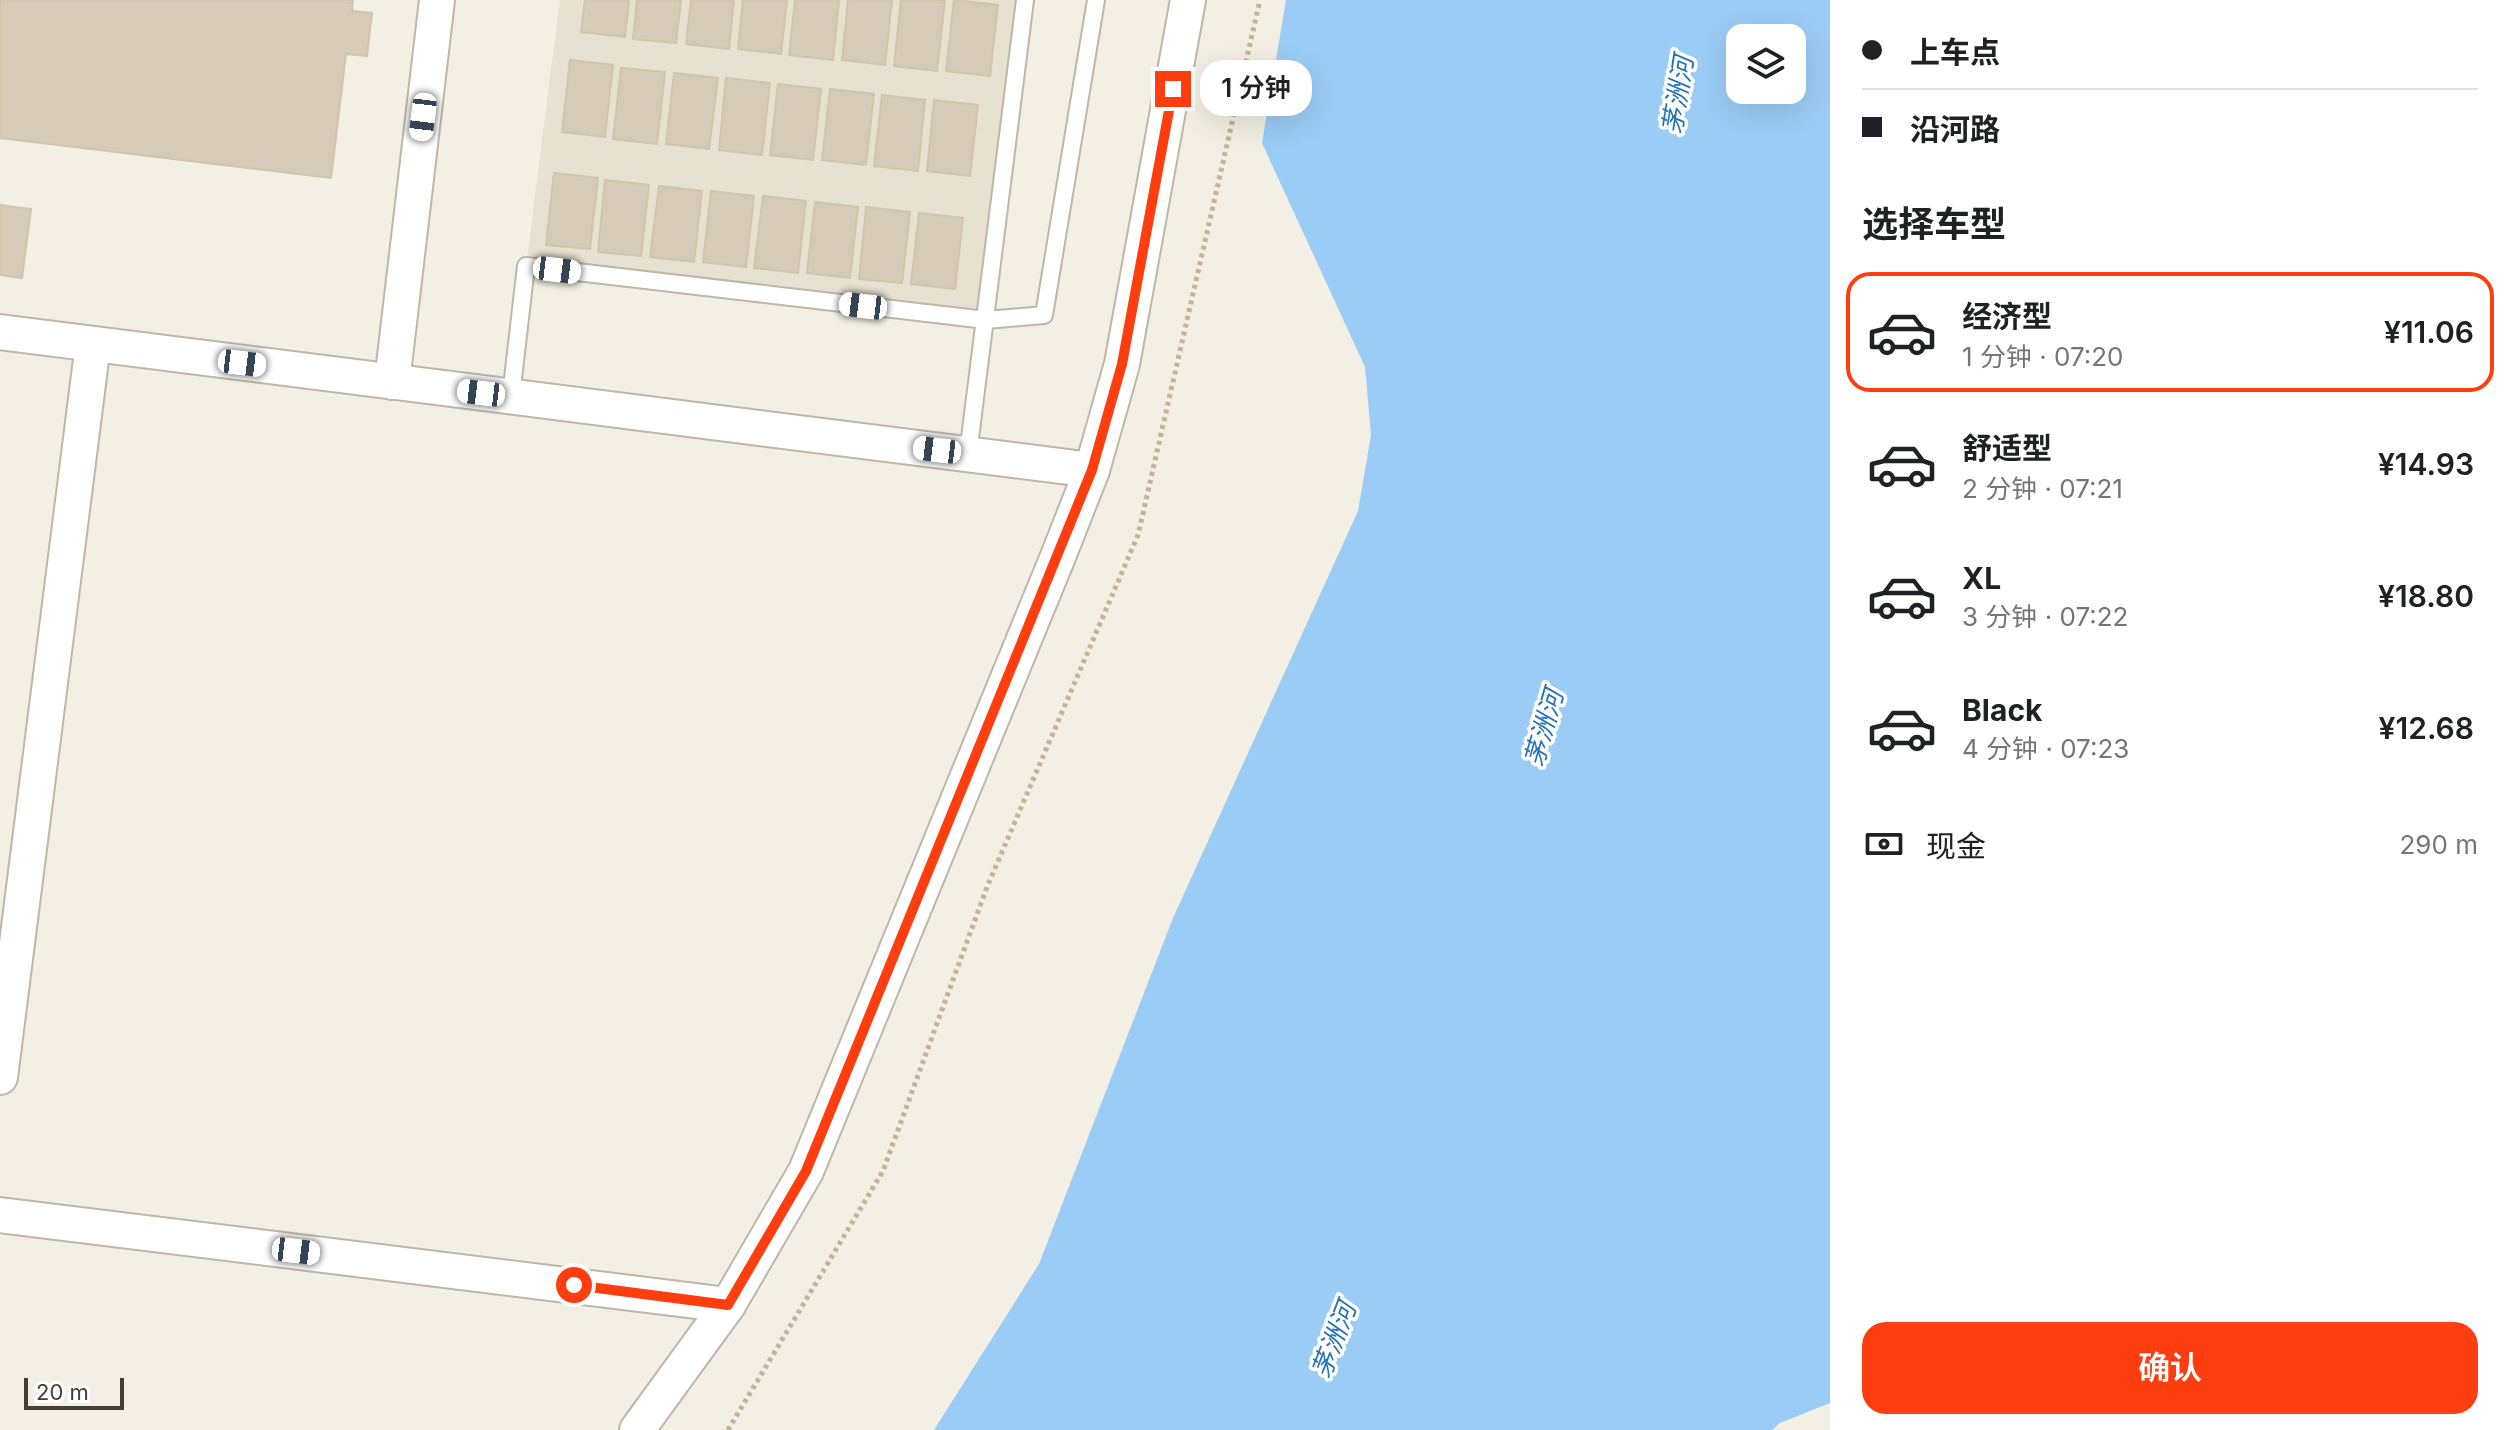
<!DOCTYPE html>
<html lang="zh">
<head>
<meta charset="utf-8">
<style>
  :root { --surface:#fff; --page:#f6f6f6; --text:#202124; --muted:#757577; --line:#e0e0e0; --accent:#ff3e0f }
  body { margin:0; font-family:Inter,"Noto Sans SC",sans-serif; background:var(--page); color:var(--text); height:100vh; display:flex; flex-direction:column; font-size:30px; white-space:nowrap }
  * { box-sizing:border-box; margin:0 }
  p { font-size:26px; color:var(--muted) }
  .icon { flex:none; width:44px; height:44px; fill:none; stroke:currentColor; stroke-width:2; stroke-linecap:round; stroke-linejoin:round }
  .map { position:relative; flex:1; overflow:hidden }
  .sheet { display:flex; flex-direction:column; background:var(--surface); width:680px }
  .sheet>* { flex:none }
  .guide { display:grid; align-content:center; height:176px; padding:0 32px; background:var(--surface) }
  .tools { position:absolute; left:1726px; top:24px; display:grid; gap:16px }
  .tools a { display:grid; place-items:center; width:80px; height:80px; border-radius:16px; background:var(--surface); box-shadow:0 8px 32px #0002; font-size:40px }
  .scale { position:absolute; left:24px; bottom:20px; width:100px; box-sizing:border-box; padding-left:8px; border:4px solid #453f33; border-top:0; font-size:22px; line-height:28px; white-space:nowrap; color:#453f33; -webkit-text-stroke:6px #fff; paint-order:stroke }
  .end { position:absolute; width:36px; height:36px; margin:-18px; border:10px solid #ff3e0f; background:#fff; box-shadow:0 0 0 4px #fff }
  .from { border-radius:50% }
  .bubble { position:absolute; height:56px; border-radius:24px; background:var(--surface); box-shadow:0 8px 32px #0002; font-size:26px; font-weight:600; line-height:56px; text-align:center }
  .car { position:absolute; width:24px; height:48px; margin:-24px -12px; border-radius:10px; box-shadow:0 0 6px 2px #0007; background:linear-gradient(#fff 24%,#345 0 40%,#fff 0 76%,#345 0 86%,#fff 0) }
  .guide b { display:flex; align-items:center; gap:28px; height:76px; font-size:30px }
  .guide b+b { border-top:2px solid var(--line) }
  .guide i { width:20px; height:20px; background:var(--text) }
  ul { padding:0; list-style:none }
  li { display:flex; align-items:center; gap:24px; height:120px; margin:0 16px 12px; padding:0 16px; border:4px solid transparent; border-radius:24px }
  li div { flex:1 }
  li b { display:block; font-size:30px }
  li em { font-style:normal; font-weight:600 }
  li.selected { border-color:var(--accent) }
  li>.icon { width:72px; height:72px; stroke-width:1.5 }
  h2 { padding:0 32px; font-size:36px; line-height:96px }
  .pay { display:flex; align-items:center; gap:20px; height:88px; padding:0 32px; font-size:30px }
  .pay p { margin-inline-start:auto }
  .primary-button { display:flex; gap:16px; margin-top:auto; padding:16px 32px }
  .primary-button a { flex:1; height:92px; border-radius:24px; background:var(--accent); color:#fff; font-size:32px; font-weight:600; line-height:92px; text-align:center }
  main { display:flex; flex:1; min-height:0 }
  .map>svg:first-child { display:block }
  .residential { fill:#e7e1d1 }
  .water { fill:#9bccf5; fill-rule:evenodd }
  .building { fill:#d5cbb8; stroke:#d0c4ab; stroke-width:2 }
  .lines { fill:none; stroke-linecap:round; stroke-linejoin:round }
  .lane-casing { stroke:#bfb7a6; stroke-width:20 }
  .street-casing { stroke:#bfb7a6; stroke-width:38 }
  .path { stroke:#c2b496; stroke-width:5; stroke-dasharray:4 4; stroke-linecap:butt }
  .lane { stroke:#fff; stroke-width:16 }
  .street { stroke:#fff; stroke-width:34 }
  .route { stroke:#ff3e0f; stroke-width:10 }
  .labels { text-anchor:middle; stroke-width:7; stroke-linejoin:round; paint-order:stroke }
  .water-label { font-size:26px; font-style:italic; fill:#2673b7; stroke:#fff }
</style>
</head>
<body>
<main>
<div class="map">
<svg width="1830" height="1430" viewBox="0 0 1830 1430">
  <rect width="100%" height="100%" fill="#f3efe4"/>
  <!-- residential -->
  <polygon class="residential" points="560,0 1025,0 986,320 526,266"/>
  <!-- water -->
  <path class="water" d="M1286,0H1830V1403L1780,1423L1772,1430H934L1039,1264L1173,918L1358,511L1371,435L1365,367L1262,143ZM1740,38H1792V90H1740Z"/>
  <!-- building -->
  <g class="building">
    <polygon points="0,0 353,0 352,11 372,13 367,56 346,54 331,178 0,138"/>
    <polygon points="585,0 629,0 625,37 581,32"/>
    <polygon points="637,0 681,0 676,43 633,39"/>
    <polygon points="691,0 734,0 729,49 686,44"/>
    <polygon points="743,0 787,0 781,54 738,49"/>
    <polygon points="795,0 839,0 833,60 789,55"/>
    <polygon points="848,0 892,0 885,65 842,60"/>
    <polygon points="901,0 945,0 937,71 894,66"/>
    <polygon points="954,0 998,5 990,76 946,71"/>
    <polygon points="570,60 613,65 605,137 562,132"/>
    <polygon points="621,68 665,72 657,144 613,139"/>
    <polygon points="674,73 718,78 709,149 666,144"/>
    <polygon points="726,78 770,83 762,155 719,150"/>
    <polygon points="778,84 821,89 813,160 770,155"/>
    <polygon points="830,89 874,94 866,165 822,160"/>
    <polygon points="882,95 925,100 918,171 874,166"/>
    <polygon points="934,100 978,105 970,176 927,171"/>
    <polygon points="554,173 598,178 590,249 546,245"/>
    <polygon points="605,180 649,185 641,256 598,252"/>
    <polygon points="659,186 702,191 694,262 650,257"/>
    <polygon points="711,191 754,196 746,267 703,262"/>
    <polygon points="763,196 806,201 798,273 754,268"/>
    <polygon points="815,202 858,207 850,278 807,273"/>
    <polygon points="0,205 31,209 22,278 0,275"/>
    <polygon points="866,207 910,212 902,283 859,279"/>
    <polygon points="919,213 963,218 955,289 911,284"/>
  </g>
  <g class="lines">
    <defs>
      <g id="lane">
        <polyline points="511,396 526,266 986,320 1044,315 1096,0"/>
        <polyline points="968,454 1025,0"/>
      </g>
      <g id="street">
        <polyline points="0,332 1092,470"/>
        <polyline points="392,382 437,0"/>
        <polyline points="0,1077 93,344"/>
        <polyline points="0,1215 728,1305"/>
        <polyline points="637,1430 728,1305 806,1171 1059,554 1092,470 1122,364 1188,0"/>
      </g>
    </defs>
    <!-- lane casing -->
    <use href="#lane" class="lane-casing"/>
    <!-- street casing -->
    <use href="#street" class="street-casing"/>
    <!-- path -->
    <polyline class="path" points="728,1430 883,1171 987,887 1138,535 1260,0"/>
    <!-- lane -->
    <use href="#lane" class="lane"/>
    <!-- street -->
    <use href="#street" class="street"/>
  </g>
  <g class="lines">
    <!-- route -->
    <polyline class="route" points="574,1285 728,1305 806,1171 1092,470 1122,364 1173,89"/>
  </g>
  <g class="labels">
    <!-- water labels -->
    <g class="water-label">
      <text transform="translate(1678 95) rotate(-81)" y="9">茅洲河</text>
      <text transform="translate(1544 728) rotate(-74)" y="9">茅洲河</text>
      <text transform="translate(1334 1340) rotate(-69)" y="9">茅洲河</text>
    </g>
  </g>
</svg>
<div class="tools">
<a><svg class="icon" aria-label="layers" viewBox="0 0 24 24"><path d="M12 4l9 5-9 5-9-5zM3 14l9 5 9-5"/></svg></a>
</div>
<div class="scale">20 m</div>
<i class="end from" style="left:574px;top:1285px"></i>
<i class="end" style="left:1173px;top:89px"></i>
<div class="bubble" style="left:1200px;top:60px;width:112px">1 分钟</div>
<i class="car" style="left:423px;top:117px;rotate:187deg"></i>
<i class="car" style="left:557px;top:270px;rotate:97deg"></i>
<i class="car" style="left:863px;top:306px;rotate:277deg"></i>
<i class="car" style="left:242px;top:363px;rotate:97deg"></i>
<i class="car" style="left:481px;top:393px;rotate:277deg"></i>
<i class="car" style="left:937px;top:450px;rotate:277deg"></i>
<i class="car" style="left:296px;top:1251px;rotate:97deg"></i>
</div>
<section class="sheet">
<div class="guide">
<b><i class="from"></i>上车点</b>
<b><i></i>沿河路</b>
</div>
<h2>选择车型</h2>
<ul>
<li class="selected"><svg class="icon" aria-label="car" viewBox="0 0 24 24"><path d="M5 17H2v-5l4-1 3-4h7l3 4 3 1v5h-3M9 17h6M6 11h13"/><circle cx="7" cy="17" r="2"/><circle cx="17" cy="17" r="2"/></svg><div><b>经济型</b><p>1 分钟 · 07:20</p></div><em>¥11.06</em></li>
<li><svg class="icon" aria-label="car" viewBox="0 0 24 24"><path d="M5 17H2v-5l4-1 3-4h7l3 4 3 1v5h-3M9 17h6M6 11h13"/><circle cx="7" cy="17" r="2"/><circle cx="17" cy="17" r="2"/></svg><div><b>舒适型</b><p>2 分钟 · 07:21</p></div><em>¥14.93</em></li>
<li><svg class="icon" aria-label="car" viewBox="0 0 24 24"><path d="M5 17H2v-5l4-1 3-4h7l3 4 3 1v5h-3M9 17h6M6 11h13"/><circle cx="7" cy="17" r="2"/><circle cx="17" cy="17" r="2"/></svg><div><b>XL</b><p>3 分钟 · 07:22</p></div><em>¥18.80</em></li>
<li><svg class="icon" aria-label="car" viewBox="0 0 24 24"><path d="M5 17H2v-5l4-1 3-4h7l3 4 3 1v5h-3M9 17h6M6 11h13"/><circle cx="7" cy="17" r="2"/><circle cx="17" cy="17" r="2"/></svg><div><b>Black</b><p>4 分钟 · 07:23</p></div><em>¥12.68</em></li>
</ul>
<div class="pay"><svg class="icon" aria-label="cash" viewBox="0 0 24 24"><path d="M3 7h18v10H3z"/><circle cx="12" cy="12" r="2"/></svg>现金<p>290 m</p></div>
<div class="primary-button"><a>确认</a></div>
</section>
</main>
</body>
</html>
